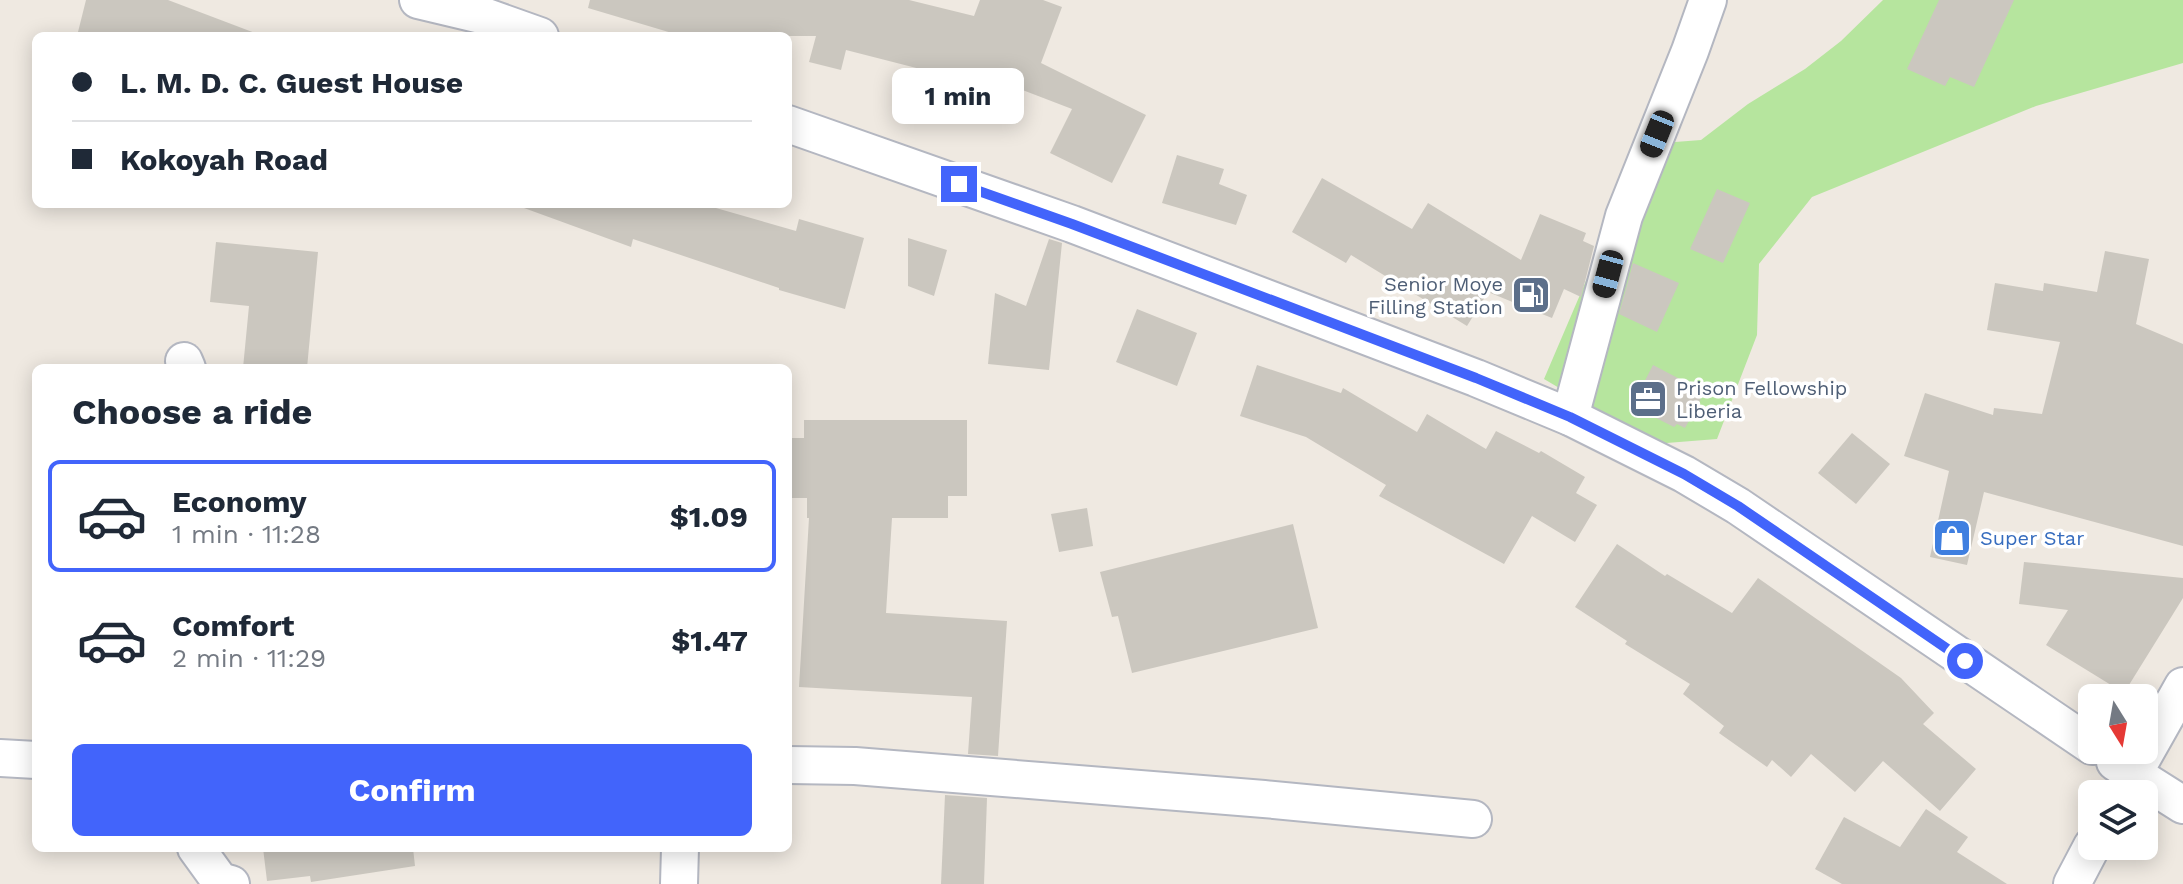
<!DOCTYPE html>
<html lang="en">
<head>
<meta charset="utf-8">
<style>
  :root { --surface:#fff; --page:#f6f6f7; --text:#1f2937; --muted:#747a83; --line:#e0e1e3; --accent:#4264fb }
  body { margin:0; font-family:"Work Sans",sans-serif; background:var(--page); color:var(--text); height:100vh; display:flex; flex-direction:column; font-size:30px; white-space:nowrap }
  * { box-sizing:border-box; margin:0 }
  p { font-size:26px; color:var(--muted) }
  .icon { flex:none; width:44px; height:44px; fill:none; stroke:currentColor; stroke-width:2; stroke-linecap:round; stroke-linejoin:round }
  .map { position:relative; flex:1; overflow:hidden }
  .side { position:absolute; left:32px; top:364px; width:760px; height:488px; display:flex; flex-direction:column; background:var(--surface); border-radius:12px; box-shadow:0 4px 20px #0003 }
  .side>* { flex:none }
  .banner { position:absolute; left:32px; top:32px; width:760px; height:176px; border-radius:12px; box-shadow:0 4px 20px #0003; display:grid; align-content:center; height:176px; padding:0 40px; background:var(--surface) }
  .needle { width:52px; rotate:169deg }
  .buttons { position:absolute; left:2078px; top:684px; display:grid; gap:16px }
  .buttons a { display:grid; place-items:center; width:80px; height:80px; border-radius:12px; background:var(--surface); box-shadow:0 4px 20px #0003; font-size:40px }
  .end { position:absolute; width:36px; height:36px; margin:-18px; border:10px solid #4264fb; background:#fff; box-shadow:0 0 0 4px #fff }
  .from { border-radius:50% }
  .bubble { position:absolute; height:56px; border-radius:12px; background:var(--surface); box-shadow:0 4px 20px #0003; font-size:26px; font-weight:700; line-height:56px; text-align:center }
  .car { position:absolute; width:24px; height:48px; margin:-24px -12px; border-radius:10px; box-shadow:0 0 6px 2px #0007; background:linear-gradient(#222 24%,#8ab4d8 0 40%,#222 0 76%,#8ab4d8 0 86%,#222 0) }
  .banner b { display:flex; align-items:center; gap:28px; height:76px; font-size:30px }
  .banner b+b { border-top:2px solid var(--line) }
  .banner i { width:20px; height:20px; background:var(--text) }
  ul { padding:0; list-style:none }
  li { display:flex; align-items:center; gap:24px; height:112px; margin:0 16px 12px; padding:0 24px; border:4px solid transparent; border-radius:12px }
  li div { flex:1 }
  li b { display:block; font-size:30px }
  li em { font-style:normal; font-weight:700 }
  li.selected { border-color:var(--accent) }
  li>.icon { width:72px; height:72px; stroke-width:1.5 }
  h2 { padding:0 40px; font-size:36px; line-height:96px }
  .button { display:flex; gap:16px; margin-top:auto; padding:16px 40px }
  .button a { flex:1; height:92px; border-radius:12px; background:var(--accent); color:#fff; font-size:32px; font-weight:700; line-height:92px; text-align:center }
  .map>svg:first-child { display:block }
  .green { fill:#b6e59e }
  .building { fill:#cbc7bf }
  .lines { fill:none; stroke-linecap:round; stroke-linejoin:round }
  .minor-casing { stroke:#b4b7c1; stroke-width:40 }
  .minor { stroke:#fff; stroke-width:36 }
  .route { stroke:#4264fb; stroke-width:10 }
  .labels { text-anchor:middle; stroke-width:7; stroke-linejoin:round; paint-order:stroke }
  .service-label { font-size:20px; fill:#4e5e75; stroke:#fff; text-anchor:end }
  .shop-label { font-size:20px; fill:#366cbe; stroke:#fff; text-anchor:start }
</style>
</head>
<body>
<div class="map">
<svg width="2183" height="884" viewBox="0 0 2183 884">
  <rect width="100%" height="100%" fill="#efe9e1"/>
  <!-- green -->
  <polygon class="green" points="1883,0 2183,0 2183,63 2036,106 1812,197 1759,264 1757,335 1717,439 1654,444 1544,379 1615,213 1649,144 1701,140 1748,104 1805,69 1841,41"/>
  <!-- building -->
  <g class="building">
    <polygon points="86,0 168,0 255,33 255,36 77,36"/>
    <polygon points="590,0 909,0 974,16 980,0 1043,0 1062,7 1041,63 1146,115 1112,183 1050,153 1072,109 991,78 979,122 922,106 932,72 846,50 841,70 809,62 816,36 682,36 588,8"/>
    <polygon points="1939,0 2014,0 1974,87 1950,77 1945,86 1907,69"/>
    <polygon points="1177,155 1224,169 1219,184 1247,195 1236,225 1162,203"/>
    <polygon points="1322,178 1412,229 1428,203 1521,260 1540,214 1586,233 1583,241 1594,246 1581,297 1564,289 1552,318 1488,292 1467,326 1351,255 1346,263 1292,232"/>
    <polygon points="1717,189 1750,203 1723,263 1690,249"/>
    <polygon points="525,204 702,204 796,231 799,219 864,238 845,309 779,290 779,288 633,239 631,247 524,208"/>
    <polygon points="908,238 947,250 934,296 908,286"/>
    <polygon points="1049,239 1062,243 1049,370 988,364 995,293 1026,306"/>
    <polygon points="216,242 318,252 307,368 243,368 249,306 210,302"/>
    <polygon points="2105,251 2149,259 2136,324 2183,344 2183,546 1984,492 1967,565 1930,557 1949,471 1904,456 1925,393 1993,415 1994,408 2042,414 2060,342 1987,330 1995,283 2043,291 2044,283 2097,292"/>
    <polygon points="1633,263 1679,283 1657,332 1619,314"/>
    <polygon points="1137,309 1197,333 1177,386 1116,362"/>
    <polygon points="1257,365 1341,393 1343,388 1417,432 1427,414 1486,449 1496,431 1539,453 1541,451 1585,477 1576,493 1597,505 1575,542 1532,516 1504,564 1379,496 1386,485 1306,437 1240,416"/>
    <polygon points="1653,365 1695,387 1691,394 1701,399 1685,428 1677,424 1674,427 1632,406"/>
    <polygon points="804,420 967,420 967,496 948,496 948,518 892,518 886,613 1007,621 998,756 968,754 972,697 799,687 809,518 807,518 807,498 788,498 788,438 804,438"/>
    <polygon points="1852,433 1890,464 1856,504 1818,473"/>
    <polygon points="1087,508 1093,546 1059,552 1051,514"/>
    <polygon points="1293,524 1318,628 1132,673 1118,616 1112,617 1100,572"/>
    <polygon points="1617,544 1665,576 1667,574 1732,613 1758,578 1901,678 1934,713 1923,724 1976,769 1940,811 1883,761 1855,792 1811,754 1791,777 1772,760 1767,767 1719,733 1724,726 1683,694 1690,684 1625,644 1627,641 1575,607"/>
    <polygon points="2024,562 2183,578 2183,598 2124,693 2046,645 2068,610 2019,604"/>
    <polygon points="945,795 987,798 984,884 941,884"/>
    <polygon points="1926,809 1968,837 1957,852 2007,884 1842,884 1815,869 1844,817 1900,847"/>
    <polygon points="263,848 413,848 415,866 311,882 310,876 267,881"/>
  </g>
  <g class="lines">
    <defs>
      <g id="minor">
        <polyline points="418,0 481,15 540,36"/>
        <polyline points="788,124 1072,224 1476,378 1570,417 1684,474 1738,506 2092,746"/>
        <polyline points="184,361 187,368"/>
        <polyline points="1570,417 1624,216 1690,51 1708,0"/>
        <polyline points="0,758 36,760"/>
        <polyline points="2115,762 2183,805"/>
        <polyline points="788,765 855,766 1264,799 1473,819"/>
        <polyline points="2122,794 2183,686"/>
        <polyline points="196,848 220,881 231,884"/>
        <polyline points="679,884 680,848"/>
        <polyline points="2072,884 2092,846"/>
      </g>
    </defs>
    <!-- minor casing -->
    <use href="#minor" class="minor-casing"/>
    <!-- minor -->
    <use href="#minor" class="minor"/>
  </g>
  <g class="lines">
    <!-- route -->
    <polyline class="route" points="959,184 1072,224 1476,378 1570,417 1684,474 1738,506 1965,661"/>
  </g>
  <!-- icons -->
  <defs>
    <symbol id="fuel-square" viewBox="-11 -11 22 22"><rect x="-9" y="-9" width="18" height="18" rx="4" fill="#5c6f8a" stroke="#fff"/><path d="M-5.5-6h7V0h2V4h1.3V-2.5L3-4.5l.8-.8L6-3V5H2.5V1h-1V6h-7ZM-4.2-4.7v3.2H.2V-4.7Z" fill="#fff"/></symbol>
    <symbol id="office-square" viewBox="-11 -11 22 22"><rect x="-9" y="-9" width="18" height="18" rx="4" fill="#5c6f8a" stroke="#fff"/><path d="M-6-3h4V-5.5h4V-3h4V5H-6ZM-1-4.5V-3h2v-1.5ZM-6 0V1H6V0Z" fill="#fff"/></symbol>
    <symbol id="shop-square" viewBox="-11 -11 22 22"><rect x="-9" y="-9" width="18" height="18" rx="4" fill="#3f7fe0" stroke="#fff"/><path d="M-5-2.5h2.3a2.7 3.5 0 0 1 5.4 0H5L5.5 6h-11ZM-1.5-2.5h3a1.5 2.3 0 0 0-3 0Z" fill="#fff"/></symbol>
  </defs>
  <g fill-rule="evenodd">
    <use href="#fuel-square" x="1509" y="273" width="44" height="44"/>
    <use href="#office-square" x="1626" y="377" width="44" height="44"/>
    <use href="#shop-square" x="1930" y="516" width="44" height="44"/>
  </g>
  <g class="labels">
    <!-- service labels -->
    <g class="service-label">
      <text x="1503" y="291">Senior Moye<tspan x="1503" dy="23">Filling Station</tspan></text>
      <text x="1676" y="395" text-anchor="start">Prison Fellowship<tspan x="1676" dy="23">Liberia</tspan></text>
    </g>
    <!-- shop labels -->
    <g class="shop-label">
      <text x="1980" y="545">Super Star</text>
    </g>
  </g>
</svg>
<div class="buttons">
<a><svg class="needle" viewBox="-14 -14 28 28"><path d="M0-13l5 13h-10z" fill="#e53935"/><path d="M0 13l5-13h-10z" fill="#747a83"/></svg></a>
<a><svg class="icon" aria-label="layers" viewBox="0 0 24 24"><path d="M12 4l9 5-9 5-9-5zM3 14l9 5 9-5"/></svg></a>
</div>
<i class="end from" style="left:1965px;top:661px"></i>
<i class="end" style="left:959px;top:184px"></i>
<div class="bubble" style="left:892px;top:68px;width:132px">1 min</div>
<i class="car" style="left:1657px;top:134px;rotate:202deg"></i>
<i class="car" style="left:1608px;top:274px;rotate:195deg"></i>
<div class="banner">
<b><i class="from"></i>L. M. D. C. Guest House</b>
<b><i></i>Kokoyah Road</b>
</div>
<section class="side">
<h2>Choose a ride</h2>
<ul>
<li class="selected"><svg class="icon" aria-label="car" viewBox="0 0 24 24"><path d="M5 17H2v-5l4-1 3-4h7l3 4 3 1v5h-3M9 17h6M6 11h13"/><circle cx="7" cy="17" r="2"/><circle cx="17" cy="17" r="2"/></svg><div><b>Economy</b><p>1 min · 11:28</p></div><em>$1.09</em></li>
<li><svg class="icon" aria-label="car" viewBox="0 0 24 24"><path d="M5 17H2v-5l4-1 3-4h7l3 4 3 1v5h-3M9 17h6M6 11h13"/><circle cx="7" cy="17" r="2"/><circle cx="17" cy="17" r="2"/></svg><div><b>Comfort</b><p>2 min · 11:29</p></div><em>$1.47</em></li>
</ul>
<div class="button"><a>Confirm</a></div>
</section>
</div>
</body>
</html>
